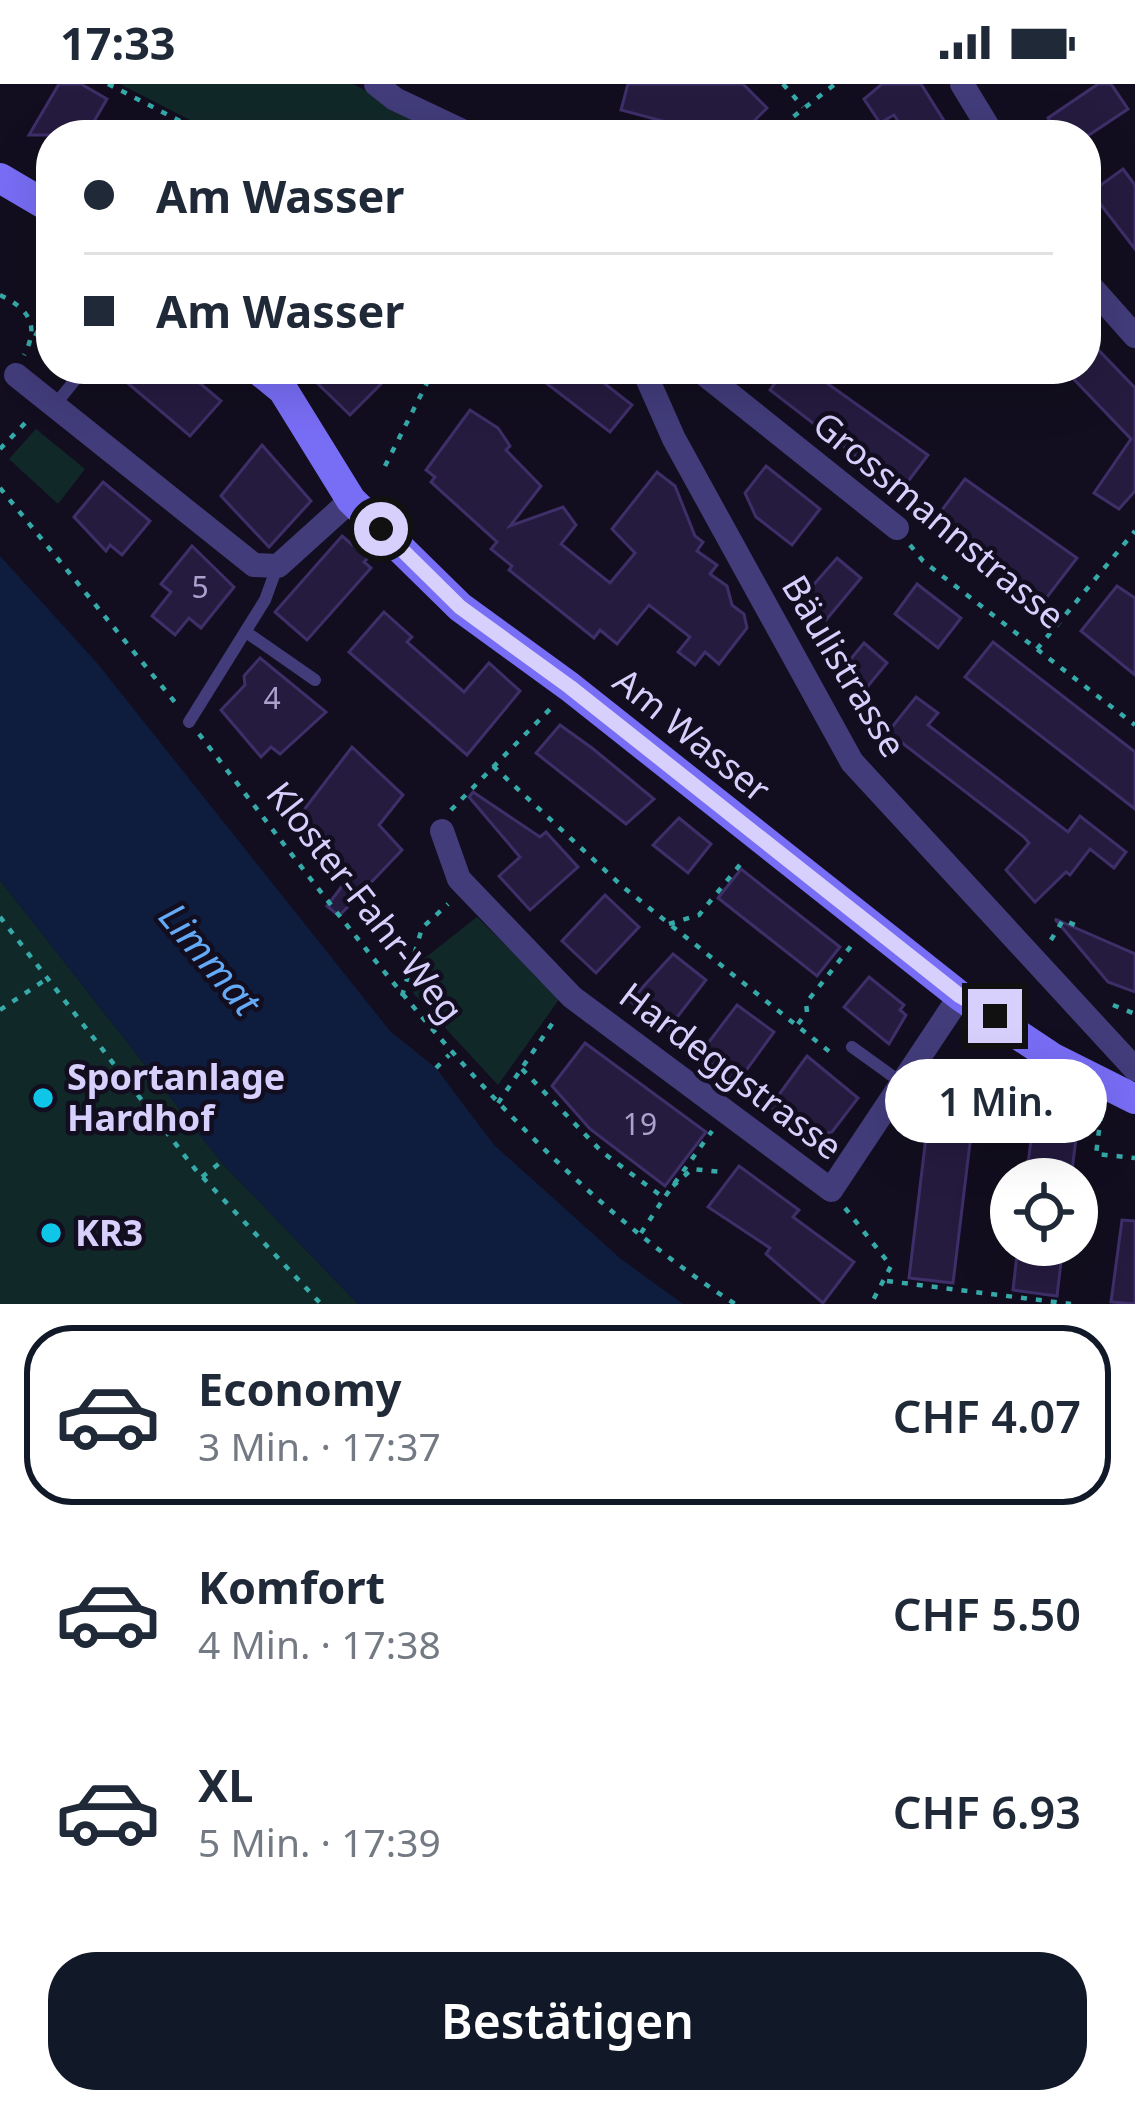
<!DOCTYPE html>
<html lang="de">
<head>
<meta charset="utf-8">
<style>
  :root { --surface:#fff; --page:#f2f2f3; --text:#1f2937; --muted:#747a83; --line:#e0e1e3; --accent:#111827 }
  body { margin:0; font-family:"Noto Sans",sans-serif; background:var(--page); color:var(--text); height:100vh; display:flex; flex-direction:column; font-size:45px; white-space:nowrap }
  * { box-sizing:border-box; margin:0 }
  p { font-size:39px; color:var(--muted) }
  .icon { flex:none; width:66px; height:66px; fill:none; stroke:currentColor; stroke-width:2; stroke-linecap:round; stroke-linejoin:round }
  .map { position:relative; height:1220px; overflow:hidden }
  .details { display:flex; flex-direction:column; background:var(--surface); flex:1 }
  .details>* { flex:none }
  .top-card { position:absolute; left:36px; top:36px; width:1065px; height:264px; border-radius:48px; box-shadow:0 12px 48px #0002; display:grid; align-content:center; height:264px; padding:0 48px; background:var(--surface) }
  .fabs { position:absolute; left:990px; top:1074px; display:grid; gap:24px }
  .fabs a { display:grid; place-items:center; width:108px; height:108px; border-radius:50%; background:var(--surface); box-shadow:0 12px 48px #0002; font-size:60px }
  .end { position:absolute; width:54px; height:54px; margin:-27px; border:15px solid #d7cffc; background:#111; box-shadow:0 0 0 6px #111 }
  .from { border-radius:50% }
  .bubble { position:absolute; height:84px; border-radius:42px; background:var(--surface); box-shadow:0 12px 48px #0002; font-size:39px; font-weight:600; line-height:84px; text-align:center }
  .top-card b { display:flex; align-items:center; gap:42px; height:114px; font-size:45px }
  .top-card b+b { border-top:3px solid var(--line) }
  .top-card i { width:30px; height:30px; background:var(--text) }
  ul { padding:21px 0 0; list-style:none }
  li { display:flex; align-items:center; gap:36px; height:180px; margin:0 24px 18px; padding:0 24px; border:6px solid transparent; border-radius:48px }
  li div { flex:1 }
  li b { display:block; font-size:45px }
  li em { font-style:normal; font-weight:600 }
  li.selected { border-color:var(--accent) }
  li>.icon { width:108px; height:108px; stroke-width:1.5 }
  .primary-button { display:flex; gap:24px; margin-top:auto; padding:24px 48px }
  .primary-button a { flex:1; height:138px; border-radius:48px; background:var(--accent); color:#fff; font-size:48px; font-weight:600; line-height:138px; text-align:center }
  .status { display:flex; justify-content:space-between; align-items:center; height:84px; padding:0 60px; background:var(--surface); direction:ltr }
  .status svg { height:33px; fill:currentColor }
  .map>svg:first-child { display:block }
  .green { fill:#112829 }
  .water { fill:#0e1d3e }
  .building { fill:#251b3f; stroke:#3e2f69; stroke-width:3 }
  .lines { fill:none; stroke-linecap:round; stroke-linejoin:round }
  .path { stroke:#36aaa9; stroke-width:4.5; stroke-dasharray:6 9; stroke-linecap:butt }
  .lane { stroke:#423c7b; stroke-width:12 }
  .street { stroke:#423c7b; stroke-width:24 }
  .secondary { stroke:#786df5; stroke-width:30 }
  .route { stroke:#d7cffc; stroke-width:15 }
  .poi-dot { fill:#0fc5e8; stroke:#120e1f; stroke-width:4.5 }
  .labels { text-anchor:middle; stroke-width:9; stroke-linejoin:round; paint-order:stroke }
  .number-label { font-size:30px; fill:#aaa2cd }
  .street-label { font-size:36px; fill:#d7cffc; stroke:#120e1f }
  .poi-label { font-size:36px; font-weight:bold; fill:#d7cffc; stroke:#120e1f; text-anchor:start }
  .water-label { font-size:39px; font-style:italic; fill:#64a9f5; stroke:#120e1f }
</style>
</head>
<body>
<div class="status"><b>17:33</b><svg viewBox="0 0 49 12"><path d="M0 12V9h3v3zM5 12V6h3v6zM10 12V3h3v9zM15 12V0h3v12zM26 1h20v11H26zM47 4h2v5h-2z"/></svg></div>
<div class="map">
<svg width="1135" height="1220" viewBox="0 0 1135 1220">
  <rect width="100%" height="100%" fill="#120e1f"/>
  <!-- green -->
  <g class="green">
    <polygon points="120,0 353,0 450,51 219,51"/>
    <polygon points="36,345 85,385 58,420 9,375"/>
    <polygon points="0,796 221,1078 358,1220 0,1220"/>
    <polygon points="477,833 560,914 498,1001 413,909 416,881"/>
  </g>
  <!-- water -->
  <polygon class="water" points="0,472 97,579 390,947 436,984 494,1061 621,1175 683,1220 358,1220 221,1078 0,796"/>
  <!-- building -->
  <g class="building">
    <polygon points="59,0 81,0 107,15 86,51 29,51"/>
    <polygon points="628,0 743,0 767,24 740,51 685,51 674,40 621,26"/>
    <polygon points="882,0 921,0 953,51 907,51 894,31 880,39 864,15"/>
    <polygon points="1098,0 1111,0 1128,25 1089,51 1059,51 1048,34"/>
    <polygon points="1123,85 1135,101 1135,165 1091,108"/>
    <polygon points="1086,253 1135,304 1135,407 1119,425 1094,409 1131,355 1064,285 1086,285"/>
    <polygon points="111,285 183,285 221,317 190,352"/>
    <polygon points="324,285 368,285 382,299 350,331 314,296"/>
    <polygon points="557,285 586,285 632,321 610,348 546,299"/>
    <polygon points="785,285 807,285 928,371 906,400 901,396 896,403 770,306"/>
    <polygon points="470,326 498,344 510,362 506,366 541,402 510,442 563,423 576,441 561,460 610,499 635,469 612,445 657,388 675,402 695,452 703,458 697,467 717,481 710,490 727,502 732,521 744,530 747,544 719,580 705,568 695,581 678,568 690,553 649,521 617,560 600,546 594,554 509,486 512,482 491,465 497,458 431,398 435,393 426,386"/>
    <polygon points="262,361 311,417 269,463 221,412"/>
    <polygon points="766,382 820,425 792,461 756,433 745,409"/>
    <polygon points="965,395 1077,474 1044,517 936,434"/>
    <polygon points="103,398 150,437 122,471 110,461 106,467 74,433"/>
    <polygon points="342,452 368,474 364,478 371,484 307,556 275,528"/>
    <polygon points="192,462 234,503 201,544 189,534 175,551 152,532 171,508 161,500"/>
    <polygon points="837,474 861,494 826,536 801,515"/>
    <polygon points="917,500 961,534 938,564 895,530"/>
    <polygon points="1117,502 1135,514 1135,591 1081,547"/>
    <polygon points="384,528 412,553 407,558 464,608 489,579 520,607 467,671 349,568"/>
    <polygon points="993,558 1135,668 1135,725 965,593"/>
    <polygon points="864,559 887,579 867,603 844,583"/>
    <polygon points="260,574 326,628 280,670 271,663 261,673 221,626 245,601 244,592"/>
    <polygon points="916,613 938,629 928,641 1043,729 1068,748 1080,732 1126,768 1114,784 1090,765 1070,791 1066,788 1035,818 1006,786 1029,759 1024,753 888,648"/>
    <polygon points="560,641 592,664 654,715 626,740 536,669"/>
    <polygon points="352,663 403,711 379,741 402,766 339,832 327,822 352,789 325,760 328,756 300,731"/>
    <polygon points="473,708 540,753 546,748 578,783 530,826 499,792 520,773 469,713"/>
    <polygon points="679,734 711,760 688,789 653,761"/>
    <polygon points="741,785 840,863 817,892 718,814"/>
    <polygon points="605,811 639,843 596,889 562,857"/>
    <polygon points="1055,835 1135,870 1135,908 1108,898"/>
    <polygon points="673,870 706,896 667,946 630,917"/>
    <polygon points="869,893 904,921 900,926 906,931 889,960 844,923"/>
    <polygon points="737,921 774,948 737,999 699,971"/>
    <polygon points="585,959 706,1048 665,1102 590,1045 552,1002"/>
    <polygon points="807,972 858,1014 832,1048 810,1052 770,1023"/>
    <polygon points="930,1020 974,1026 953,1199 909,1194"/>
    <polygon points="1034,1033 1078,1038 1071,1095 1026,1095"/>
    <polygon points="739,1082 799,1126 793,1133 854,1178 823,1219 766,1170 770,1164 708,1123"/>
    <polygon points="1122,1136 1135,1137 1135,1220 1111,1218"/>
    <polygon points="1018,1161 1063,1161 1057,1212 1013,1206"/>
  </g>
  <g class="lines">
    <!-- path -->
    <g class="path">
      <polyline points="108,0 207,51"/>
      <polyline points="783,0 803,23"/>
      <polyline points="770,51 835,0"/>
      <path d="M0,211C29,225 40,241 24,271"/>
      <polyline points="35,252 51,224"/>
      <polyline points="0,365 30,334"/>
      <polyline points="385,382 434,285"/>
      <polyline points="0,404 178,622"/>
      <polyline points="910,461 923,477 1135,641"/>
      <polyline points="1037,565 1135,447"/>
      <path d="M199,650C360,857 512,1075 735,1220"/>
      <polyline points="493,682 623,803 835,972"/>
      <polyline points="451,726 552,623"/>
      <polyline points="0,833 195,1085 321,1220"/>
      <polyline points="669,840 699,831 743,777"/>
      <polyline points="1051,856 1063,836 1080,843"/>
      <polyline points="402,912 422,844 448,820"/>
      <polyline points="1113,921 1135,930"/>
      <polyline points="0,926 45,896"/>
      <polyline points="798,940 807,928 806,919 851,862"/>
      <polyline points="436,984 449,971"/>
      <polyline points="522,985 602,1068 664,1114 712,1047"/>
      <polyline points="1003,1017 1099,1030"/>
      <polyline points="498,1019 556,934"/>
      <polyline points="1101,1031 1096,1070 1135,1074"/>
      <polyline points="202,1093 221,1078"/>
      <polyline points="673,1102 692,1085 722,1088"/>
      <polyline points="845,1124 891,1182 871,1220"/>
      <polyline points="641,1149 664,1114"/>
      <polyline points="887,1197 1071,1220"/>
    </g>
    <!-- lane -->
    <g class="lane">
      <polyline points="54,322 84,285"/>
      <polyline points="246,548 315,596"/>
      <polyline points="189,638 265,516 277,483"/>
      <polyline points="852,963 902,999"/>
      <polyline points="912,986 989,1002"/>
    </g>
    <!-- street -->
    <g class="street">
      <polyline points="376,0 395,15 471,51"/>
      <polyline points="962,0 993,51"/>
      <polyline points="1086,197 1135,252"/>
      <polyline points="643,285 674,355 852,678 1135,985"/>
      <polyline points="698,285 897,444"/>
      <polyline points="16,291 254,481 278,482 351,416"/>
      <polyline points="442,747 459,795 572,913 831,1106 960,912"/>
    </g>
    <!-- secondary -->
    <g class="secondary">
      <polyline points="0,94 51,124"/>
      <polyline points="257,285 283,306 351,416 460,523 570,603 960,912 1053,974 1135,1015"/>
    </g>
  </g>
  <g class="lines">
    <!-- route -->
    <polyline class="route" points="381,445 460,523 570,603 960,912 995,932"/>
  </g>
  <!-- markers -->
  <g class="poi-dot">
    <circle cx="43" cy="1014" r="12"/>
    <circle cx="51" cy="1149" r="12"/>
  </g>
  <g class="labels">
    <!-- number labels -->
    <g class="number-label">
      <text x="200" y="514">5</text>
      <text x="272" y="625">4</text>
      <text x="640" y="1051">19</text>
    </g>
    <!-- street labels -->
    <g class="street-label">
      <text transform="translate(939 436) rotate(40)" y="13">Grossmannstrasse</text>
      <text transform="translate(844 582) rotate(59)" y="13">Bäulistrasse</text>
      <text transform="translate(692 651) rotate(39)" y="13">Am Wasser</text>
      <text transform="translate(365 818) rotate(52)" y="13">Kloster-Fahr-Weg</text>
      <text transform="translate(731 987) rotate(37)" y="13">Hardeggstrasse</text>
    </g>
    <!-- poi labels -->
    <g class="poi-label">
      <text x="67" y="1006">Sportanlage<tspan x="67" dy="41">Hardhof</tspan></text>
      <text x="75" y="1162">KR3</text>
    </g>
    <!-- water labels -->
    <g class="water-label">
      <text transform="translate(210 875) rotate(50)" y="14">Limmat</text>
    </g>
  </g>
</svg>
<div class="fabs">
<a><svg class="icon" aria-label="locate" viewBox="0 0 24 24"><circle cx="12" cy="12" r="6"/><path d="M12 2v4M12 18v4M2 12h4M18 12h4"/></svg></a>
</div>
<i class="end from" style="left:381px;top:445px"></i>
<i class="end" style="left:995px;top:932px"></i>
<div class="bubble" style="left:885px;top:975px;width:222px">1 Min.</div>
<div class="top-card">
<b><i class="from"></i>Am Wasser</b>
<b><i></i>Am Wasser</b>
</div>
</div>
<section class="details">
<ul>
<li class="selected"><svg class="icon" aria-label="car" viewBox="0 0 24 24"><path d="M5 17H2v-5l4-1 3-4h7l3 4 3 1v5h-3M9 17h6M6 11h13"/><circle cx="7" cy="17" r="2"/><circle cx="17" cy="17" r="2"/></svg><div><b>Economy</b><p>3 Min. · 17:37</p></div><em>CHF 4.07</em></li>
<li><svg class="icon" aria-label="car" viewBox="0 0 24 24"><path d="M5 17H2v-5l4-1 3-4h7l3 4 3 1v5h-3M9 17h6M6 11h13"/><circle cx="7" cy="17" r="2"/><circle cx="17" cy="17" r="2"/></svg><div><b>Komfort</b><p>4 Min. · 17:38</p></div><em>CHF 5.50</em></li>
<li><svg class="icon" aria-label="car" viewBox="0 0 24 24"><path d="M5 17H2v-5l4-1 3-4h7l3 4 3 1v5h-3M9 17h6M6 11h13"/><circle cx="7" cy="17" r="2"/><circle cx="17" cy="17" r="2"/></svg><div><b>XL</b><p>5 Min. · 17:39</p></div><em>CHF 6.93</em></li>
</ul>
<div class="primary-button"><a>Bestätigen</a></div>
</section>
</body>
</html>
